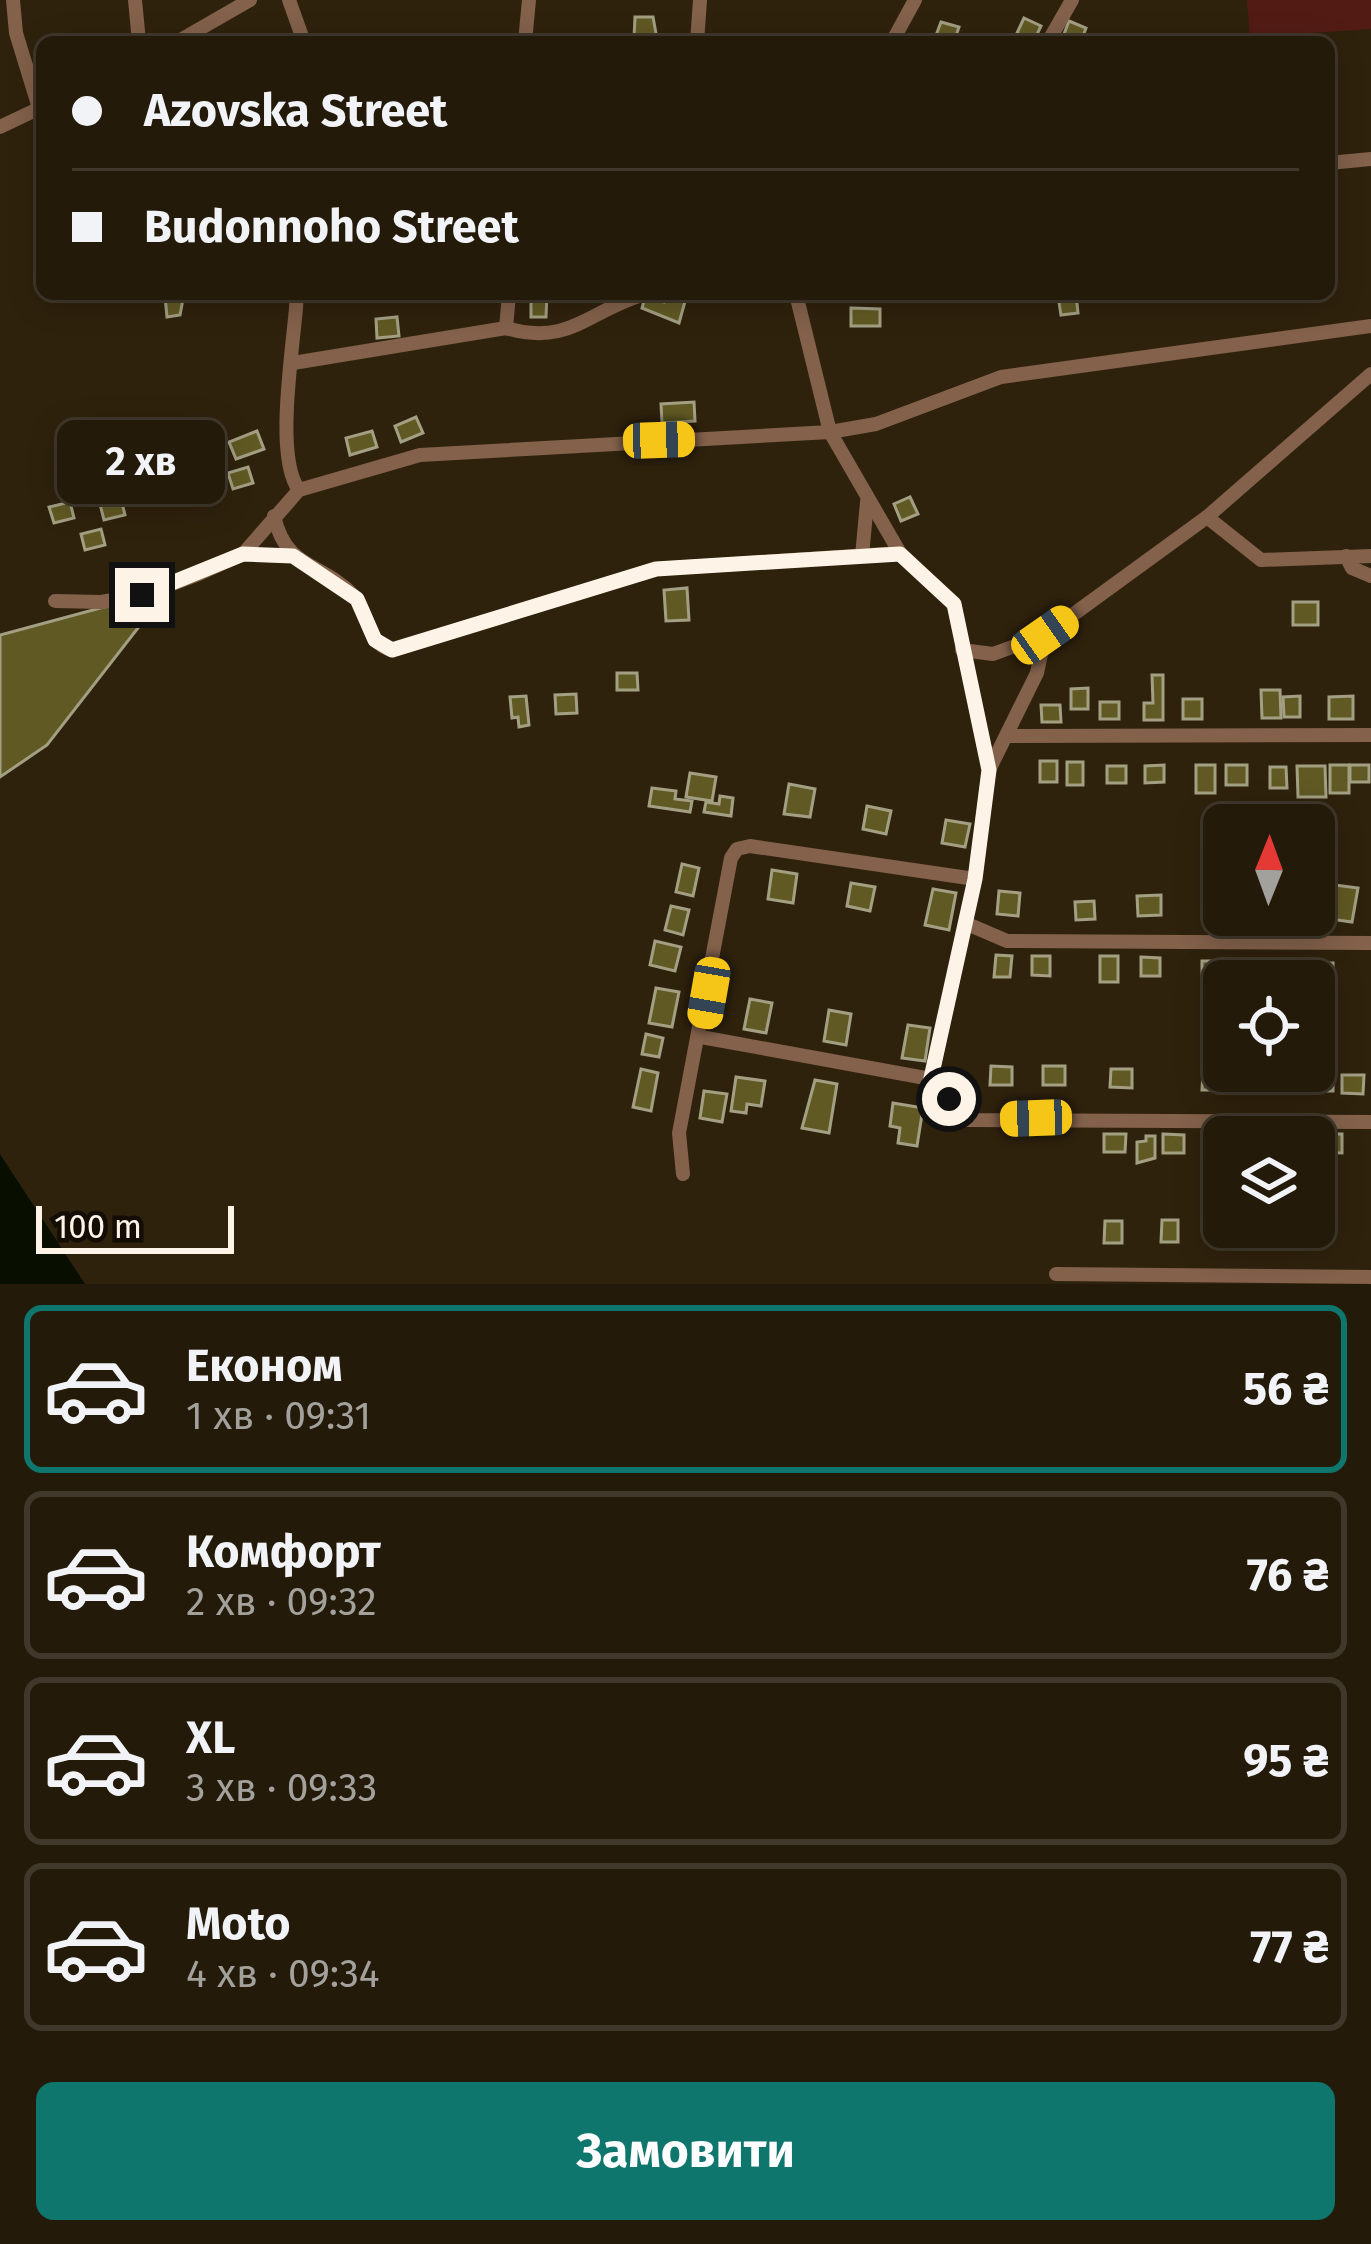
<!DOCTYPE html>
<html lang="uk">
<head>
<meta charset="utf-8">
<style>
  :root { --surface:#231a0a; --page:#2b2313; --text:#f1f3f6; --muted:#a3a19c; --line:#40382b; --accent:#0f766e }
  body { margin:0; font-family:"Fira Sans",sans-serif; background:var(--page); color:var(--text); height:100vh; display:flex; flex-direction:column; font-size:45px; white-space:nowrap }
  * { box-sizing:border-box; margin:0 }
  p { font-size:39px; color:var(--muted) }
  .icon { flex:none; width:66px; height:66px; fill:none; stroke:currentColor; stroke-width:2; stroke-linecap:round; stroke-linejoin:round }
  .map { position:relative; height:1284px; overflow:hidden }
  .drawer { display:flex; flex-direction:column; background:var(--surface); flex:1 }
  .drawer>* { flex:none }
  .guide { position:absolute; left:36px; top:36px; width:1299px; height:264px; border-radius:18px; box-shadow:0 6px 30px #0003,0 0 0 3px var(--line); display:grid; align-content:center; height:264px; padding:0 36px; background:var(--surface) }
  .needle { width:78px; rotate:1deg }
  .controls { position:absolute; left:1203px; top:804px; display:grid; gap:24px }
  .controls a { display:grid; place-items:center; width:132px; height:132px; border-radius:18px; background:var(--surface); box-shadow:0 6px 30px #0003,0 0 0 3px var(--line); font-size:60px }
  .scale { position:absolute; left:36px; bottom:30px; width:198px; box-sizing:border-box; padding-left:12px; border:6px solid #fdf4e7; border-top:0; font-size:33px; line-height:42px; white-space:nowrap; color:#fdf4e7; -webkit-text-stroke:9px #130d05; paint-order:stroke }
  .end { position:absolute; width:54px; height:54px; margin:-27px; border:15px solid #fdf4e7; background:#111; box-shadow:0 0 0 6px #111 }
  .from { border-radius:50% }
  .bubble { position:absolute; height:84px; border-radius:18px; background:var(--surface); box-shadow:0 6px 30px #0003,0 0 0 3px var(--line); font-size:39px; font-weight:700; line-height:84px; text-align:center }
  .car { position:absolute; width:36px; height:72px; margin:-36px -18px; border-radius:15px; box-shadow:0 0 9px 3px #0007; background:linear-gradient(#f5c518 24%,#345 0 40%,#f5c518 0 76%,#345 0 86%,#f5c518 0) }
  .guide b { display:flex; align-items:center; gap:42px; height:114px; font-size:45px }
  .guide b+b { border-top:3px solid var(--line) }
  .guide i { width:30px; height:30px; background:var(--text) }
  ul { padding:21px 0 0; list-style:none }
  li { display:flex; align-items:center; gap:36px; height:168px; margin:0 24px 18px; padding:0 12px; border:6px solid var(--line); border-radius:18px }
  li div { flex:1 }
  li b { display:block; font-size:45px }
  li em { font-style:normal; font-weight:700 }
  li.current { border-color:var(--accent) }
  li>.icon { width:108px; height:108px; stroke-width:1.5 }
  .action { display:flex; gap:24px; margin-top:auto; padding:24px 36px }
  .action a { flex:1; height:138px; border-radius:18px; background:var(--accent); color:#fff; font-size:48px; font-weight:700; line-height:138px; text-align:center }
  .map>svg:first-child { display:block }
  .green { fill:#521c15 }
  .water { fill:#080e00 }
  .building { fill:#615923; stroke:#a39f83; stroke-width:3 }
  .lines { fill:none; stroke-linecap:round; stroke-linejoin:round }
  .street { stroke:#83614b; stroke-width:14 }
  .route { stroke:#fdf4e7; stroke-width:15 }
</style>
</head>
<body>
<div class="map">
<svg width="1371" height="1284" viewBox="0 0 1371 1284">
  <rect width="100%" height="100%" fill="#2f220d"/>
  <!-- green -->
  <polygon class="green" points="1247,0 1371,0 1371,29 1250,37"/>
  <!-- water -->
  <polygon class="water" points="0,1154 85,1284 0,1284"/>
  <!-- building -->
  <g class="building">
    <polygon points="635,17 653,17 657,39 634,38"/>
    <polygon points="1024,18 1041,26 1034,41 1017,33"/>
    <polygon points="1069,21 1086,28 1081,42 1061,42"/>
    <polygon points="941,22 959,27 954,42 935,38"/>
    <polygon points="184,294 180,315 167,317 165,296"/>
    <polygon points="531,294 547,294 546,317 531,317"/>
    <polygon points="666,294 686,298 679,323 642,308 645,297 664,302"/>
    <polygon points="1076,294 1078,313 1061,315 1058,296"/>
    <polygon points="851,308 880,309 880,326 851,326"/>
    <polygon points="397,317 399,336 377,338 376,319"/>
    <polygon points="694,402 695,421 662,423 661,404"/>
    <polygon points="416,417 423,433 401,442 395,426"/>
    <polygon points="257,431 264,449 236,459 229,442"/>
    <polygon points="372,431 377,447 350,455 346,438"/>
    <polygon points="248,467 253,483 233,489 228,473"/>
    <polygon points="910,497 918,514 901,521 894,504"/>
    <polygon points="121,499 125,515 104,520 100,504"/>
    <polygon points="70,502 74,518 54,523 49,507"/>
    <polygon points="101,529 105,545 85,550 81,534"/>
    <polygon points="687,588 689,620 666,621 664,590"/>
    <polygon points="130,600 159,601 47,745 0,777 0,635"/>
    <rect x="1293" y="602" width="25" height="23"/>
    <polygon points="617,673 637,673 638,690 617,690"/>
    <polygon points="1152,675 1163,675 1163,720 1144,720 1144,703 1153,703"/>
    <polygon points="1088,688 1088,709 1071,709 1071,689"/>
    <polygon points="1261,690 1280,690 1281,718 1262,718"/>
    <polygon points="576,694 577,713 556,714 555,695"/>
    <polygon points="526,696 529,725 519,727 518,717 512,718 510,697"/>
    <polygon points="1300,696 1300,717 1284,717 1283,697"/>
    <polygon points="1353,696 1353,719 1329,719 1329,697"/>
    <rect x="1183" y="699" width="19" height="20"/>
    <rect x="1100" y="702" width="19" height="17"/>
    <polygon points="1041,705 1060,705 1061,722 1042,722"/>
    <rect x="1040" y="761" width="17" height="21"/>
    <rect x="1067" y="762" width="16" height="23"/>
    <polygon points="1164,765 1164,782 1145,783 1145,766"/>
    <rect x="1196" y="765" width="19" height="28"/>
    <rect x="1226" y="765" width="21" height="20"/>
    <rect x="1330" y="765" width="19" height="28"/>
    <rect x="1350" y="765" width="19" height="17"/>
    <rect x="1107" y="766" width="19" height="17"/>
    <polygon points="1297,766 1325,766 1326,797 1298,797"/>
    <polygon points="1270,767 1286,767 1287,788 1270,788"/>
    <polygon points="690,773 716,777 712,801 686,797"/>
    <polygon points="789,784 815,789 810,817 784,814"/>
    <polygon points="652,788 676,791 675,799 692,801 690,812 649,806"/>
    <polygon points="720,796 733,798 731,816 704,812 706,802 719,804"/>
    <polygon points="867,806 891,811 886,834 863,829"/>
    <polygon points="946,820 970,824 965,847 942,843"/>
    <polygon points="682,864 699,868 693,896 676,892"/>
    <polygon points="772,870 797,874 793,903 768,899"/>
    <polygon points="851,883 875,887 870,911 847,906"/>
    <polygon points="1335,885 1358,888 1352,922 1330,919"/>
    <polygon points="933,889 956,893 949,930 925,925"/>
    <polygon points="999,891 1020,893 1018,916 997,914"/>
    <polygon points="1161,895 1161,915 1138,916 1137,896"/>
    <polygon points="1094,901 1095,919 1076,920 1075,902"/>
    <polygon points="671,906 689,910 683,935 665,930"/>
    <polygon points="655,941 681,947 675,971 650,965"/>
    <polygon points="996,955 1012,956 1010,977 994,977"/>
    <polygon points="1032,956 1050,956 1050,976 1032,975"/>
    <rect x="1100" y="956" width="18" height="26"/>
    <polygon points="1141,957 1160,958 1160,976 1141,976"/>
    <polygon points="1242,960 1260,961 1260,981 1242,981"/>
    <polygon points="1202,961 1220,961 1220,986 1202,987"/>
    <polygon points="1280,962 1300,962 1299,981 1280,980"/>
    <rect x="1314" y="963" width="19" height="18"/>
    <polygon points="656,988 679,992 672,1027 649,1023"/>
    <polygon points="750,999 772,1003 766,1033 744,1029"/>
    <polygon points="829,1010 851,1014 846,1045 824,1041"/>
    <polygon points="908,1025 930,1028 925,1061 902,1058"/>
    <polygon points="646,1034 663,1038 659,1057 642,1054"/>
    <polygon points="991,1066 1012,1067 1012,1085 990,1085"/>
    <rect x="1043" y="1066" width="22" height="19"/>
    <polygon points="641,1069 658,1073 651,1111 633,1107"/>
    <polygon points="1111,1069 1132,1069 1132,1088 1110,1087"/>
    <polygon points="1203,1071 1224,1071 1224,1090 1202,1090"/>
    <polygon points="1242,1072 1264,1073 1264,1091 1242,1091"/>
    <polygon points="1281,1072 1303,1073 1303,1091 1281,1091"/>
    <polygon points="1312,1072 1333,1072 1333,1091 1311,1091"/>
    <polygon points="1342,1075 1364,1075 1363,1094 1342,1093"/>
    <polygon points="736,1077 765,1081 761,1106 747,1104 746,1113 731,1111"/>
    <polygon points="815,1080 837,1084 829,1133 802,1128"/>
    <polygon points="704,1091 727,1094 722,1122 700,1118"/>
    <polygon points="893,1103 923,1108 917,1146 898,1143 900,1128 890,1126"/>
    <polygon points="1202,1133 1223,1134 1223,1152 1202,1152"/>
    <polygon points="1104,1134 1126,1134 1125,1152 1104,1152"/>
    <polygon points="1163,1134 1184,1135 1184,1153 1163,1153"/>
    <polygon points="1321,1134 1342,1134 1342,1153 1320,1152"/>
    <polygon points="1146,1136 1155,1136 1155,1158 1137,1163 1137,1142 1146,1141"/>
    <polygon points="1162,1220 1178,1220 1178,1242 1161,1242"/>
    <polygon points="1105,1221 1122,1221 1122,1243 1104,1243"/>
  </g>
  <g class="lines">
    <!-- street -->
    <g class="street">
      <polyline points="13,0 16,33 39,108"/>
      <polyline points="135,0 139,42"/>
      <polyline points="289,0 304,42"/>
      <polyline points="177,42 250,0"/>
      <polyline points="525,42 529,0"/>
      <polyline points="697,42 700,0"/>
      <polyline points="892,42 915,0"/>
      <polyline points="1048,42 1072,0"/>
      <polyline points="0,127 42,107"/>
      <polyline points="1329,163 1371,159"/>
      <path d="M297,294C295,340 273,455 299,490"/>
      <polyline points="796,294 830,432 900,553 954,604 989,770 975,879 931,1079 966,1120 1371,1122"/>
      <polyline points="506,328 509,294"/>
      <path d="M293,363L506,328C569,347 589,310 645,294"/>
      <path d="M274,516C286,570 322,562 354,596C370,613 366,645 392,650L656,569L900,553"/>
      <polyline points="1207,517 1261,560 1371,556"/>
      <polyline points="243,554 293,556"/>
      <polyline points="862,556 867,502"/>
      <polyline points="1346,556 1352,568 1371,576"/>
      <polyline points="55,601 101,602 143,595 199,574 243,554 299,490 420,455 830,432 876,424 1001,377 1371,326"/>
      <polyline points="962,650 993,654 1045,635"/>
      <polyline points="1008,736 1371,735"/>
      <polyline points="989,770 1037,673 1045,635 1207,517 1371,374"/>
      <polyline points="965,923 1007,941 1371,943"/>
      <polyline points="701,1037 931,1079"/>
      <polyline points="683,1174 679,1133 731,858 737,849 750,846 975,879"/>
      <polyline points="1056,1274 1371,1277"/>
    </g>
  </g>
  <g class="lines">
    <!-- route -->
    <polyline class="route" points="142,595 243,554 293,556 357,599 375,640 392,650 656,569 900,554 954,604 989,770 975,879 931,1078 949,1099"/>
  </g>
</svg>
<div class="controls">
<a><svg class="needle" viewBox="-14 -14 28 28"><path d="M0-13l5 13h-10z" fill="#e53935"/><path d="M0 13l5-13h-10z" fill="#a3a19c"/></svg></a>
<a><svg class="icon" aria-label="locate" viewBox="0 0 24 24"><circle cx="12" cy="12" r="6"/><path d="M12 2v4M12 18v4M2 12h4M18 12h4"/></svg></a>
<a><svg class="icon" aria-label="layers" viewBox="0 0 24 24"><path d="M12 4l9 5-9 5-9-5zM3 14l9 5 9-5"/></svg></a>
</div>
<div class="scale">100 m</div>
<i class="end from" style="left:949px;top:1099px"></i>
<i class="end" style="left:142px;top:595px"></i>
<div class="bubble" style="left:57px;top:420px;width:168px">2 хв</div>
<i class="car" style="left:659px;top:440px;rotate:88deg"></i>
<i class="car" style="left:1045px;top:635px;rotate:55deg"></i>
<i class="car" style="left:709px;top:993px;rotate:190deg"></i>
<i class="car" style="left:1036px;top:1118px;rotate:268deg"></i>
<div class="guide">
<b><i class="from"></i>Azovska Street</b>
<b><i></i>Budonnoho Street</b>
</div>
</div>
<section class="drawer">
<ul>
<li class="current"><svg class="icon" aria-label="car" viewBox="0 0 24 24"><path d="M5 17H2v-5l4-1 3-4h7l3 4 3 1v5h-3M9 17h6M6 11h13"/><circle cx="7" cy="17" r="2"/><circle cx="17" cy="17" r="2"/></svg><div><b>Економ</b><p>1 хв · 09:31</p></div><em>56 ₴</em></li>
<li><svg class="icon" aria-label="car" viewBox="0 0 24 24"><path d="M5 17H2v-5l4-1 3-4h7l3 4 3 1v5h-3M9 17h6M6 11h13"/><circle cx="7" cy="17" r="2"/><circle cx="17" cy="17" r="2"/></svg><div><b>Комфорт</b><p>2 хв · 09:32</p></div><em>76 ₴</em></li>
<li><svg class="icon" aria-label="car" viewBox="0 0 24 24"><path d="M5 17H2v-5l4-1 3-4h7l3 4 3 1v5h-3M9 17h6M6 11h13"/><circle cx="7" cy="17" r="2"/><circle cx="17" cy="17" r="2"/></svg><div><b>XL</b><p>3 хв · 09:33</p></div><em>95 ₴</em></li>
<li><svg class="icon" aria-label="car" viewBox="0 0 24 24"><path d="M5 17H2v-5l4-1 3-4h7l3 4 3 1v5h-3M9 17h6M6 11h13"/><circle cx="7" cy="17" r="2"/><circle cx="17" cy="17" r="2"/></svg><div><b>Moto</b><p>4 хв · 09:34</p></div><em>77 ₴</em></li>
</ul>
<div class="action"><a>Замовити</a></div>
</section>
</body>
</html>
